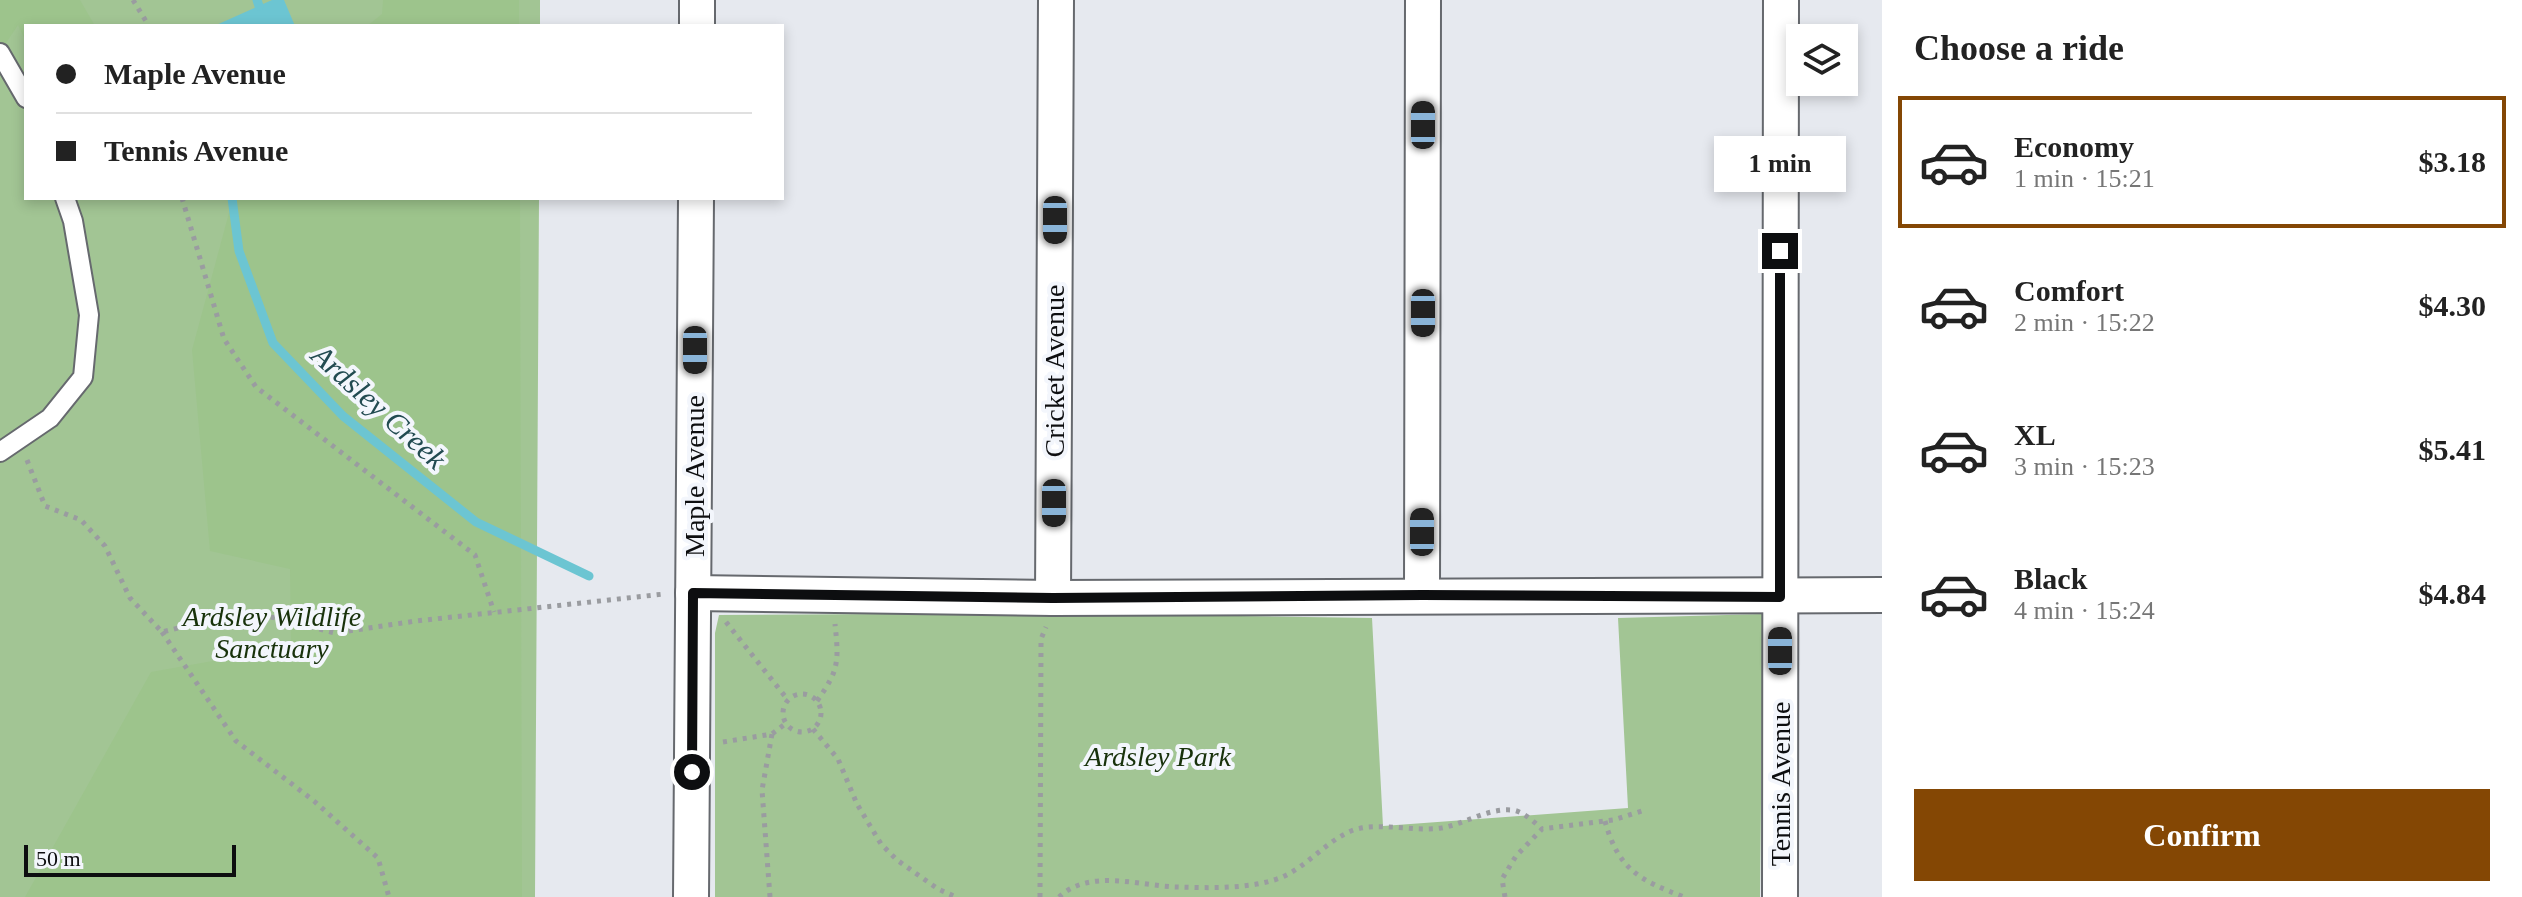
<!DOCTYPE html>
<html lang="en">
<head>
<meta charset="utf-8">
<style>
  :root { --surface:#fff; --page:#f2f2f2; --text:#222; --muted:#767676; --line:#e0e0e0; --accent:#844704 }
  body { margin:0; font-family:"Times New Roman",serif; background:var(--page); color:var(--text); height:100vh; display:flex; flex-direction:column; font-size:30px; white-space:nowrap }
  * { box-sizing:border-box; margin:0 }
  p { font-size:26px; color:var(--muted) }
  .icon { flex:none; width:44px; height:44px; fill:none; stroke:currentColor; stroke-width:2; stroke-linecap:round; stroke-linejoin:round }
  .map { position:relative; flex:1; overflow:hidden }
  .details { display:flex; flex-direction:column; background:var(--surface); width:640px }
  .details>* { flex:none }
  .banner { position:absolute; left:24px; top:24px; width:760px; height:176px; border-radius:0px; box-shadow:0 4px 12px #0003; display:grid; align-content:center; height:176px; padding:0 32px; background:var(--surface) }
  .buttons { position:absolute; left:1786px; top:24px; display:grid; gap:16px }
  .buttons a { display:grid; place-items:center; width:72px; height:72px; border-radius:0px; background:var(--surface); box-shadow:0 4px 12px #0003; font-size:40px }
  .scale { position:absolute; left:24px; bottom:20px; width:212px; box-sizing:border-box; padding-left:8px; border:4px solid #0d0e10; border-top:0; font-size:22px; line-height:28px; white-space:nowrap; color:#0d0e10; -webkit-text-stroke:6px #f3f6fc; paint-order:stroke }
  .end { position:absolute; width:36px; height:36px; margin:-18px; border:10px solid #0d0e10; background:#fff; box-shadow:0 0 0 4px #fff }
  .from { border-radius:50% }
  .bubble { position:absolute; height:56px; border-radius:0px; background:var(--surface); box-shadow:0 4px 12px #0003; font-size:26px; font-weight:700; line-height:56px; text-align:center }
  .car { position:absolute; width:24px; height:48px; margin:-24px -12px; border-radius:10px; box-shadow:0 0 6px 2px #0007; background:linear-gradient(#222 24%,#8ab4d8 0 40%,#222 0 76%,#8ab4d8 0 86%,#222 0) }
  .banner b { display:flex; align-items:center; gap:28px; height:76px; font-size:30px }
  .banner b+b { border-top:2px solid var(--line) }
  .banner i { width:20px; height:20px; background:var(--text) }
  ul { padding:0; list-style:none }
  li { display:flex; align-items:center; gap:24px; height:132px; margin:0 16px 12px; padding:0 16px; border:4px solid transparent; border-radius:0px }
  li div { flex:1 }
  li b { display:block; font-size:30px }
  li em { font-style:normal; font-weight:700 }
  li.on { border-color:var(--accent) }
  li>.icon { width:72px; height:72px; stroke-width:1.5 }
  h2 { padding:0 32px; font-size:36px; line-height:96px }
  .primary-button { display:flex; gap:16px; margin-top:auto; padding:16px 32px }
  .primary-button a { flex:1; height:92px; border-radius:0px; background:var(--accent); color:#fff; font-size:32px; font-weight:700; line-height:92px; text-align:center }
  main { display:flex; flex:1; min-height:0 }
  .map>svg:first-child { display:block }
  .green { fill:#a2c594 }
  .forest { fill:#9dc48c }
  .water { fill:#6cc5d2 }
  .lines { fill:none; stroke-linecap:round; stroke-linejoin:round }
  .stream { stroke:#6cc5d2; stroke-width:9 }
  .service-casing { stroke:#66696e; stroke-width:22 }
  .minor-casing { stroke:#66696e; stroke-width:38 }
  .path { stroke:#9a9ca0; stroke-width:5; stroke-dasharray:4 6; stroke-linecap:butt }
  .service { stroke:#fff; stroke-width:18 }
  .minor { stroke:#fff; stroke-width:34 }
  .route { stroke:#0d0e10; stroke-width:10 }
  .labels { text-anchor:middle; stroke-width:8; stroke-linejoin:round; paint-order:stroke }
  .street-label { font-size:28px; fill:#0d0e10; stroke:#f3f6fc }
  .park-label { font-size:28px; font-style:italic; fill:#18320b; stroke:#f3f6fc }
  .water-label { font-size:30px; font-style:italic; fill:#224b51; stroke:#f3f6fc }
</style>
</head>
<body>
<main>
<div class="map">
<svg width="1882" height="897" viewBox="0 0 1882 897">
  <rect width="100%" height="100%" fill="#e6e9ef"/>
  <!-- green -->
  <g class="green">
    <polygon points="0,0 540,0 540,26 26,26 26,198 539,198 535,897 0,897"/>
    <polygon points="1049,613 1372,618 1383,826 1628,808 1618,618 1763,614 1760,897 715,897 715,633 719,615"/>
  </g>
  <!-- forest -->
  <g class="forest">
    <polygon points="0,0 80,0 95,26 26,26 26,42 18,25 0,52"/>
    <polygon points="383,0 519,0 519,26 367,26 382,14"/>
    <polygon points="233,198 520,198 522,897 25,897 151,672 291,647 290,569 210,551 192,350"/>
  </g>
  <!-- water -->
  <polygon class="water" points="272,0 284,0 295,26 214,26"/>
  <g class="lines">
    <!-- stream -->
    <g class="stream">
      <polyline points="257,0 259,6"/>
      <polyline points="232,198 239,251 273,343 343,416 476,522 589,576"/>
    </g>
    <defs>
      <g id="service">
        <polyline points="0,53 26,98"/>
        <polyline points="0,452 50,418 83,377 89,315 73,221 65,198"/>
      </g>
      <g id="minor">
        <polyline points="697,26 697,0"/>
        <polyline points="693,593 1053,598 1882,595"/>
        <polyline points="1422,595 1423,0"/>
        <polyline points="1053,598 1056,0"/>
        <polyline points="691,897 696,198"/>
        <polyline points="1780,897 1781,0"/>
      </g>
    </defs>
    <!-- service casing -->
    <use href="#service" class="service-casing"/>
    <!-- minor casing -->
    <use href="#minor" class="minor-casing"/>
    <!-- path -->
    <g class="path">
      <polyline points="133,0 149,26"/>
      <polyline points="182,198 224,339 256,387 475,555 494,612"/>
      <polyline points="27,460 45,506 81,520 105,546 130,598 162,632 247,611 335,633 416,621 664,594"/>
      <polyline points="726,622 788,700"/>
      <polyline points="162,632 236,741 314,801 378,858 389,897"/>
      <circle cx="802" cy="713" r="19"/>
      <path d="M817,701C839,670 839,662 835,624"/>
      <polyline points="813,729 838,759 857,804 881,844 897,860 938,889 956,897"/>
      <polyline points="723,742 772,734 785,724"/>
      <path d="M1605,821C1618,869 1639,880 1684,897"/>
      <polyline points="770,897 762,790 772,734"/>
      <polyline points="1040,897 1041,639 1046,627"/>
      <path d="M1059,897C1090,868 1139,886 1177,887C1208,888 1244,889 1274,880C1304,871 1323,843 1351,831C1376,821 1413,832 1441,828C1465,824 1487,808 1512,810C1523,811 1534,822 1542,829"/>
      <polyline points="1505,897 1502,879 1516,856 1542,829 1613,820 1645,810"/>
    </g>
    <!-- service -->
    <use href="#service" class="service"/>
    <!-- minor -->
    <use href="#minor" class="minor"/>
  </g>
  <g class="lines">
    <!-- route -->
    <polyline class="route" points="692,772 693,593 1053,598 1422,595 1780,597 1780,251"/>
  </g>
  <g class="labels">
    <!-- street labels -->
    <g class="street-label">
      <text transform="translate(1054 371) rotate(-90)" y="10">Cricket Avenue</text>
      <text transform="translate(694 476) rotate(-90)" y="10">Maple Avenue</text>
      <text transform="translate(1780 784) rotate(-90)" y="10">Tennis Avenue</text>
    </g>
    <!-- park labels -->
    <g class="park-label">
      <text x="272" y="626">Ardsley Wildlife<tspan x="272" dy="32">Sanctuary</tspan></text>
      <text x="1158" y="766">Ardsley Park</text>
    </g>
    <!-- water labels -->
    <g class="water-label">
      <text transform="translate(379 407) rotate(42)" y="10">Ardsley Creek</text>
    </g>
  </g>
</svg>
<div class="buttons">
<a><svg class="icon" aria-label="layers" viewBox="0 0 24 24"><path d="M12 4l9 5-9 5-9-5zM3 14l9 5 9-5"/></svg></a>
</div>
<div class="scale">50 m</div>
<i class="end from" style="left:692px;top:772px"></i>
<i class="end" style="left:1780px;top:251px"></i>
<div class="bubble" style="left:1714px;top:136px;width:132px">1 min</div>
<i class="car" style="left:1423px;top:125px;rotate:0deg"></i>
<i class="car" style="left:1055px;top:220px;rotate:180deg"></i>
<i class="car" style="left:1423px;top:313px;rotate:180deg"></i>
<i class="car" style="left:695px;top:350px;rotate:180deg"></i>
<i class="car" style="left:1054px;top:503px;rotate:180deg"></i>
<i class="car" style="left:1422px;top:532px;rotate:0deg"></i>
<i class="car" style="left:1780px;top:651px;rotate:0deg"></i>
<div class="banner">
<b><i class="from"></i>Maple Avenue</b>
<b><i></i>Tennis Avenue</b>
</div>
</div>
<section class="details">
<h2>Choose a ride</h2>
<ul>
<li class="on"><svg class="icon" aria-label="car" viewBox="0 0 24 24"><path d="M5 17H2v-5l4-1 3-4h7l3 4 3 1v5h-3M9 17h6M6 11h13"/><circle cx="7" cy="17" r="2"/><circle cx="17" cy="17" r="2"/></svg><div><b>Economy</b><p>1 min · 15:21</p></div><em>$3.18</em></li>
<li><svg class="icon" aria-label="car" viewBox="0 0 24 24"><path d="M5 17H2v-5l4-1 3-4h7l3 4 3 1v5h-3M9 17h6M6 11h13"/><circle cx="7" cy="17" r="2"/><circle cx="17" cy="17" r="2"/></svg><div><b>Comfort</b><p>2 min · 15:22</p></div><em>$4.30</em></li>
<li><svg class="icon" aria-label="car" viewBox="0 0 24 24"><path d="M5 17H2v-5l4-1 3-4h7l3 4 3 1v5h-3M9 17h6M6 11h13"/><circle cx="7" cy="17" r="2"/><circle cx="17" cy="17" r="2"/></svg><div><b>XL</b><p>3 min · 15:23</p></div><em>$5.41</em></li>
<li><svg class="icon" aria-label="car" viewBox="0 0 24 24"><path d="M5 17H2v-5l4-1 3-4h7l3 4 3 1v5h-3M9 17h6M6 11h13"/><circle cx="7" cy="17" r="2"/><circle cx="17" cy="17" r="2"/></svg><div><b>Black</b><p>4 min · 15:24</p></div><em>$4.84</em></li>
</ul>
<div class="primary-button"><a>Confirm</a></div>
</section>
</main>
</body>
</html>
